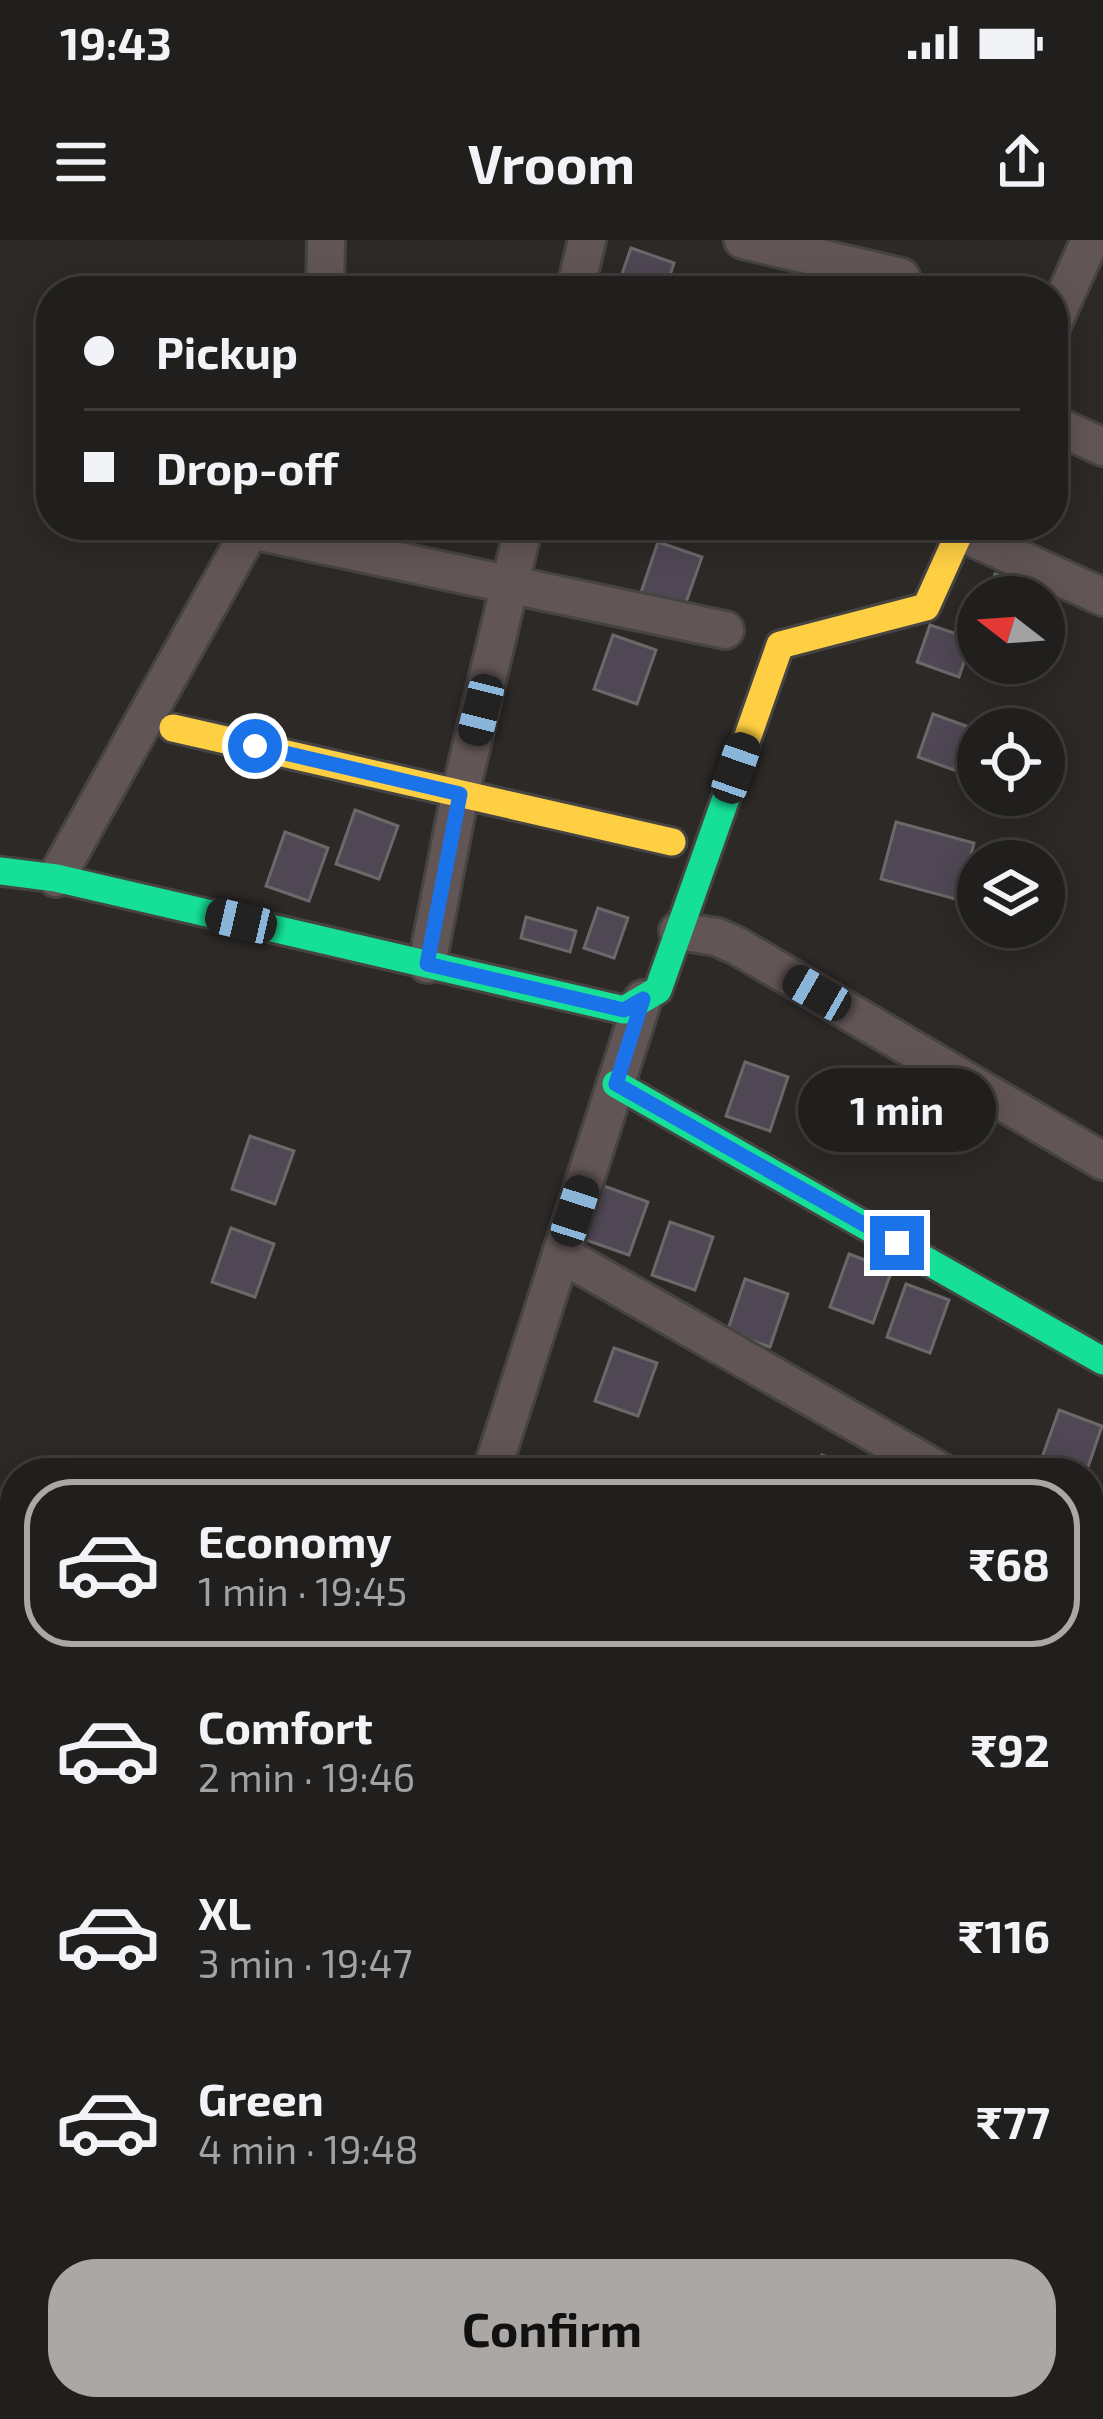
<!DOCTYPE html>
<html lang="en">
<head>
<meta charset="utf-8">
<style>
  :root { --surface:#211f1d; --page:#292726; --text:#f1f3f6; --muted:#a2a2a4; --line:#3e3d3b; --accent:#aba7a4 }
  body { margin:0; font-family:"Exo 2",sans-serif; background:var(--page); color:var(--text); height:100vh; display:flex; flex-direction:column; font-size:45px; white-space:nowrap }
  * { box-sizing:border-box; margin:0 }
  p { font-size:39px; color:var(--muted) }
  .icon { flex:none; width:66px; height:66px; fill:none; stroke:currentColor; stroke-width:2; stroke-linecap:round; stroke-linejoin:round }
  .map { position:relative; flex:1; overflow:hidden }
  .sheet { position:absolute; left:0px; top:1218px; width:1104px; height:963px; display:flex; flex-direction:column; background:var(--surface); border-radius:48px 48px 0 0; box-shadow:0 6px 30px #0003,0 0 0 3px var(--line) }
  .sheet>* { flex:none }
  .top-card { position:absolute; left:36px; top:36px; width:1032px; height:264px; border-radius:48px; box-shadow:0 6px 30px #0003,0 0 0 3px var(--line); display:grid; align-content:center; height:264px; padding:0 48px; background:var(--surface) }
  .needle { width:78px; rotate:287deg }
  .controls { position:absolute; left:957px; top:336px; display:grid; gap:24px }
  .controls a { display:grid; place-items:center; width:108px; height:108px; border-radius:50%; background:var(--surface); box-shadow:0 6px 30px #0003,0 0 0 3px var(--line); font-size:60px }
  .end { position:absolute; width:54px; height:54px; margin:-27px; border:15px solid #1a73e8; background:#fff; box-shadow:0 0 0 6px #fff }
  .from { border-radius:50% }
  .bubble { position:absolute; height:84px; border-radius:42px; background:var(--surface); box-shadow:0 6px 30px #0003,0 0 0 3px var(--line); font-size:39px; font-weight:700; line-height:84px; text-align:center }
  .car { position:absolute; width:36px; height:72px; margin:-36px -18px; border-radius:15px; box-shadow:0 0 9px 3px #0007; background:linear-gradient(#222 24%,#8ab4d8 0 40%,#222 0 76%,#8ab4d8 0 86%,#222 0) }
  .top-card b { display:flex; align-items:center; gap:42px; height:114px; font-size:45px }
  .top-card b+b { border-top:3px solid var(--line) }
  .top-card i { width:30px; height:30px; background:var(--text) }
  ul { padding:21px 0 0; list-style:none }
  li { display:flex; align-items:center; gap:36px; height:168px; margin:0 24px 18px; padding:0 24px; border:6px solid transparent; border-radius:48px }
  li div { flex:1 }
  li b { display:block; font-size:45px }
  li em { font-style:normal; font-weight:700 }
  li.current { border-color:var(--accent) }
  li>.icon { width:108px; height:108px; stroke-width:1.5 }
  .cta { display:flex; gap:24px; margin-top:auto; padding:24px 48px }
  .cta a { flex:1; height:138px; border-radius:48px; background:var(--accent); color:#111; font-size:48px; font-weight:700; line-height:138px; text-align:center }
  .status { display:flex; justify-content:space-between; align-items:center; height:84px; padding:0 60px; background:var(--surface); direction:ltr }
  .status svg { height:33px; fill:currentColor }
  header { display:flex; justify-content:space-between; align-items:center; height:156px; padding:0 48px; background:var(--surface); font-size:54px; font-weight:700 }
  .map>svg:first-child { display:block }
  .building { fill:#504755; stroke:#6a6869; stroke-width:3 }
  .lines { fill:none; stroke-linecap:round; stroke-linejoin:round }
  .street-casing { stroke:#464443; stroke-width:42 }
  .fast-casing { stroke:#464443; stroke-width:33 }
  .slow-casing { stroke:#464443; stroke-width:33 }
  .street { stroke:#625556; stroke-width:36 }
  .fast { stroke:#16e098; stroke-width:27 }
  .slow { stroke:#ffcf43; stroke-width:27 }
  .route { stroke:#1a73e8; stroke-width:15 }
</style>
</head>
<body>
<div class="status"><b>19:43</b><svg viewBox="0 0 49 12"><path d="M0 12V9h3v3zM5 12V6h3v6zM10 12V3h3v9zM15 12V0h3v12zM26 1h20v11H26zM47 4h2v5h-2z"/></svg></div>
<header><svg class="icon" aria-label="menu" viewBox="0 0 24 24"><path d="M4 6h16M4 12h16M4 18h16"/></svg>Vroom<svg class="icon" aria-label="share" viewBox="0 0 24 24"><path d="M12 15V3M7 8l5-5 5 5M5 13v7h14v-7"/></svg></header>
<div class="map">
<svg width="1103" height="2179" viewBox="0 0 1103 2179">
  <rect width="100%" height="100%" fill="#2c2927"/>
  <!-- building -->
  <g class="building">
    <polygon points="631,8 674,23 665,51 616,51"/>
    <polygon points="658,302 702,317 683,371 640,355"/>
    <polygon points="995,334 1040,348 1037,357 1024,357 991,347"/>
    <polygon points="930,385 972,399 959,437 917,422"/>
    <polygon points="613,395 656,410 637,464 594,449"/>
    <polygon points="933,474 969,487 954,530 918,517"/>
    <polygon points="355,570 398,586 379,639 336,624"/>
    <polygon points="896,582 974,603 959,660 881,639"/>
    <polygon points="285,592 328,608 309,661 266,646"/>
    <polygon points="598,668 628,678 614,718 584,708"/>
    <polygon points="526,677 576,691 570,712 521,698"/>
    <polygon points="745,822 788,837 770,891 726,876"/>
    <polygon points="250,896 294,911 275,964 232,949"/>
    <polygon points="604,946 648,962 629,1015 586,1000"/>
    <polygon points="670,982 713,997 695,1050 652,1035"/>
    <polygon points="231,988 274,1004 255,1057 212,1042"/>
    <polygon points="849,1014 892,1030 873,1083 830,1067"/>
    <polygon points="745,1039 788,1054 770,1107 727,1092"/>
    <polygon points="906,1044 949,1060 930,1113 887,1097"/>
    <polygon points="614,1108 657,1123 638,1176 595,1161"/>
    <polygon points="1059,1170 1102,1186 1086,1233 1067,1233 1040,1223"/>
    <polygon points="822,1215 865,1231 864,1233 816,1233"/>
    <polygon points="0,1798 15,1803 15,1849 0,1844"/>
  </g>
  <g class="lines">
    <defs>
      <g id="street">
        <polyline points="743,0 901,37"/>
        <polyline points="325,51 326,0"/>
        <polyline points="575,51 587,0"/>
        <polyline points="1053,83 1090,0"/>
        <polyline points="1053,184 1103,207"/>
        <polyline points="251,290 725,390"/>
        <polyline points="960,292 1103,357"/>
        <polyline points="56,638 253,285"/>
        <polyline points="678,691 717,697 737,706 1103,921"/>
        <polyline points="427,724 460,554 524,285"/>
        <polyline points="561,1014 943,1233"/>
        <polyline points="491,1233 643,759"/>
        <polyline points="1089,1317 1103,1325"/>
        <polyline points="0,2070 15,2022"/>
        <polyline points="188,2179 192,2166"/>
      </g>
      <g id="fast">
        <polyline points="0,631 56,638 624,770 658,750 737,527"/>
        <polyline points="616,844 1103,1121"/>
      </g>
      <g id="slow">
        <polyline points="173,488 672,602"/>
        <polyline points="737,527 780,405 926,367 963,285"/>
      </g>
    </defs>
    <!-- street casing -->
    <use href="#street" class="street-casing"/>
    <!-- fast casing -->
    <use href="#fast" class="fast-casing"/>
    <!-- slow casing -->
    <use href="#slow" class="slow-casing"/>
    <!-- street -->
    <use href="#street" class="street"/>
    <!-- fast -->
    <use href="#fast" class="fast"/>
    <!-- slow -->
    <use href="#slow" class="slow"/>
  </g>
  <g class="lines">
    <!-- route -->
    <polyline class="route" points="255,506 460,554 427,724 624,770 643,759 616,844 897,1003"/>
  </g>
</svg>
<div class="controls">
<a><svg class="needle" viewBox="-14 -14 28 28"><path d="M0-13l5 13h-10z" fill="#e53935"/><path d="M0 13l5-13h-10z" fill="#a2a2a4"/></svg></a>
<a><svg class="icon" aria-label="locate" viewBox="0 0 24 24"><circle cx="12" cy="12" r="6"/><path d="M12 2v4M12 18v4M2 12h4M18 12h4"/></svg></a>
<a><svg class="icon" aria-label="layers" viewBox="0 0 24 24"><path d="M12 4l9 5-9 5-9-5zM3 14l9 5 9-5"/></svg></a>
</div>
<i class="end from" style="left:255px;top:506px"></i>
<i class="end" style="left:897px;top:1003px"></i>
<div class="bubble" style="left:798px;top:828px;width:198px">1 min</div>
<i class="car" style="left:481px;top:470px;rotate:194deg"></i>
<i class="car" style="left:736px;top:528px;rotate:19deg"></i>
<i class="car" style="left:241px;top:681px;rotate:283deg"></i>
<i class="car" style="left:817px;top:753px;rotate:300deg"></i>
<i class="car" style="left:575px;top:971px;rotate:18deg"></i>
<div class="top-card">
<b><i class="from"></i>Pickup</b>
<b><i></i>Drop-off</b>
</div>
<section class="sheet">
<ul>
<li class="current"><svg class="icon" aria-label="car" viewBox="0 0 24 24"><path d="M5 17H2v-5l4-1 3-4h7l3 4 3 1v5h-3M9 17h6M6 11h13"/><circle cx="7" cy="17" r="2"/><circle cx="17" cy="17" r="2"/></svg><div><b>Economy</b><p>1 min · 19:45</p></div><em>₹68</em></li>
<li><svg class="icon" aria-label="car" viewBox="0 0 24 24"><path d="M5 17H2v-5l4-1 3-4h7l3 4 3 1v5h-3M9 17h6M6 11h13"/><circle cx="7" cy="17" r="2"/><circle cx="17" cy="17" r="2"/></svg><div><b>Comfort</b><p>2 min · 19:46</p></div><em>₹92</em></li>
<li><svg class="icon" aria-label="car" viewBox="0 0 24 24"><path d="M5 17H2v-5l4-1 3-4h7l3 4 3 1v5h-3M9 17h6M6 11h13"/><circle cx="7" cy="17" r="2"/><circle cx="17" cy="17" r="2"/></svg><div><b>XL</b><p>3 min · 19:47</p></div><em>₹116</em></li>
<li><svg class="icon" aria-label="car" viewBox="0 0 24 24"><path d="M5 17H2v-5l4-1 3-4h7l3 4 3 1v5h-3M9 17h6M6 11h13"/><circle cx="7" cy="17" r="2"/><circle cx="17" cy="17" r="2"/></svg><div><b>Green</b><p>4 min · 19:48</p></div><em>₹77</em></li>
</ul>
<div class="cta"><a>Confirm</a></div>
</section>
</div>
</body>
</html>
